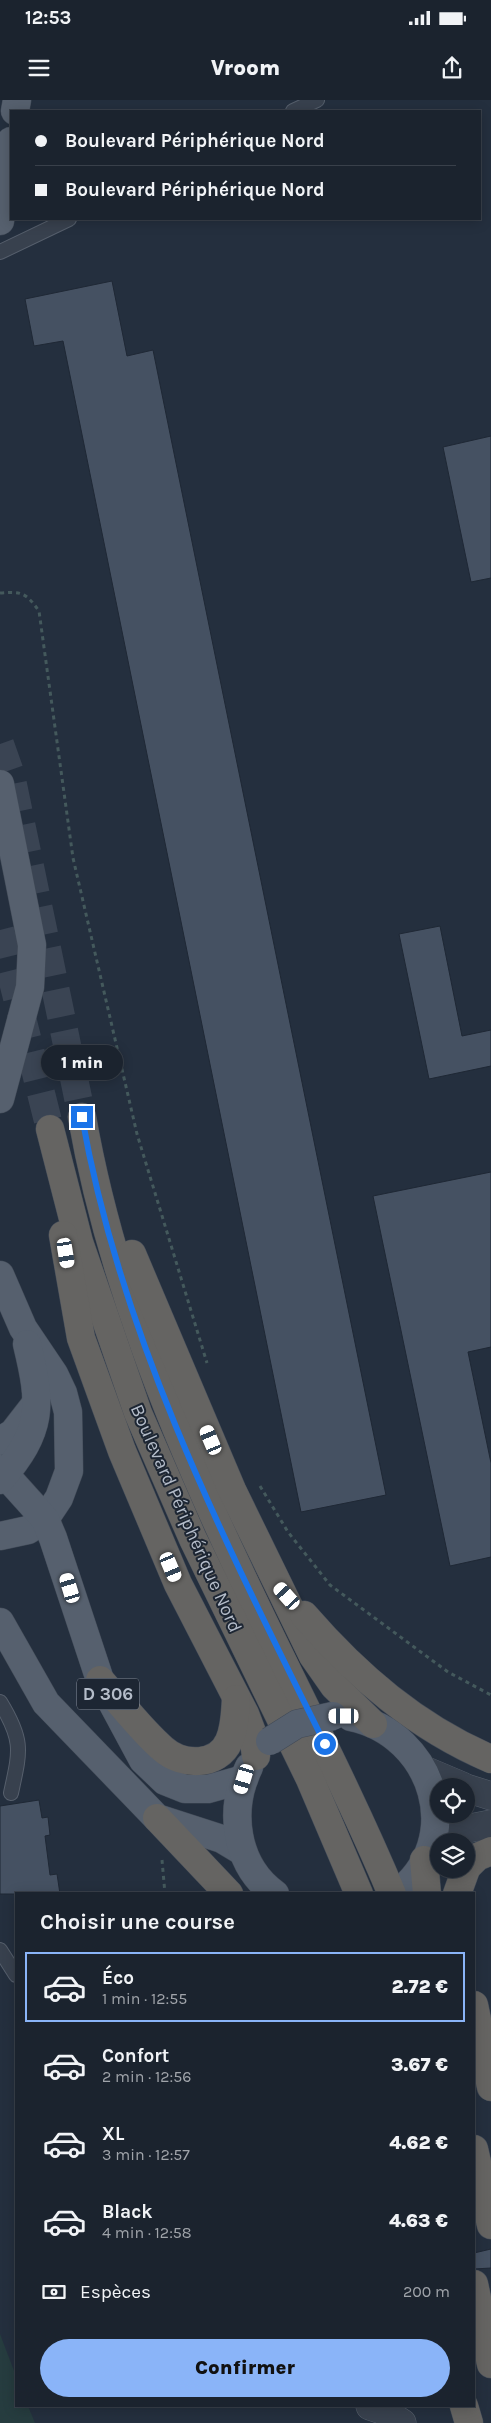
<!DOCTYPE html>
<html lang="fr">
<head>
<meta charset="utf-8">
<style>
  :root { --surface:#1b232e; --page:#242b36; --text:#f1f3f6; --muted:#a0a4aa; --line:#39404a; --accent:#8ab4f8 }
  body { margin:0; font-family:Karla,sans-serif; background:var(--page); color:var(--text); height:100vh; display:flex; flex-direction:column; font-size:19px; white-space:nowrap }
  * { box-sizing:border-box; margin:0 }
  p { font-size:16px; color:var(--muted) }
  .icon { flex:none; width:28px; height:28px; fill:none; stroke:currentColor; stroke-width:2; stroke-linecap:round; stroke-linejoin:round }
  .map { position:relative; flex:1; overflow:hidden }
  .drawer { position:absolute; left:15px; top:1792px; width:460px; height:515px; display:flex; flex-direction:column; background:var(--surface); border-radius:0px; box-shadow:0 2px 12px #0003,0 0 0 1px var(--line) }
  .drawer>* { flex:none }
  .banner { position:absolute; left:10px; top:10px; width:471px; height:110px; border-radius:0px; box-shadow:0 2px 12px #0003,0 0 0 1px var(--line); display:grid; align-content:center; height:110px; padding:0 25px; background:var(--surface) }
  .controls { position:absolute; left:430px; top:1678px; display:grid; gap:10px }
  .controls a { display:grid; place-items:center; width:45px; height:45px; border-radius:50%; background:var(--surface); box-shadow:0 2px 12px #0003,0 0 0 1px var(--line); font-size:25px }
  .end { position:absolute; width:22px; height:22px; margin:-11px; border:6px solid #1a73e8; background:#fff; box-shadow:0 0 0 2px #fff }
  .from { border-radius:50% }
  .bubble { position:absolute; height:35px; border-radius:18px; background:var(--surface); box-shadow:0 2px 12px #0003,0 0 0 1px var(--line); font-size:16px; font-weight:800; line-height:35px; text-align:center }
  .car { position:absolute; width:15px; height:30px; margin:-15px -8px; border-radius:6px; box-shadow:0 0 4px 1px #0007; background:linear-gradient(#fff 24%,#345 0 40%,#fff 0 76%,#345 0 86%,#fff 0) }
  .banner b { display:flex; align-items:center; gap:18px; height:48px; font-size:19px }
  .banner b+b { border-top:1px solid var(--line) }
  .banner i { width:12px; height:12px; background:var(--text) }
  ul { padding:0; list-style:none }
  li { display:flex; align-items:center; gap:15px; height:70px; margin:0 10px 8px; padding:0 15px; border:2px solid transparent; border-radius:0px }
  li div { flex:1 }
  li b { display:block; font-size:19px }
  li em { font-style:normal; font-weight:800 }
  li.current { border-color:var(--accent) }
  li>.icon { width:45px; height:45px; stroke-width:1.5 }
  h2 { padding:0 25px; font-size:22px; line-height:60px }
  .pay { display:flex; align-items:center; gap:12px; height:55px; padding:0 25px; font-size:19px }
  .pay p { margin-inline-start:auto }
  .button { display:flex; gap:10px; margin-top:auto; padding:10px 25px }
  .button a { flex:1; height:58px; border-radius:30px; background:var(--accent); color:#111; font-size:20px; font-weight:800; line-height:58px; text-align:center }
  .status { display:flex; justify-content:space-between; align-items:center; height:35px; padding:0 25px; background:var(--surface); direction:ltr }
  .status svg { height:14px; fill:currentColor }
  header { display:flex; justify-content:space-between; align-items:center; height:65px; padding:0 25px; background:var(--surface); font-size:22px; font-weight:800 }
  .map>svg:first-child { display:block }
  .green { fill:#263c3f }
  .building { fill:#455162; stroke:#1f2835 }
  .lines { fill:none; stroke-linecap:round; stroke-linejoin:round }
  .trunk-tunnel { stroke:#3a4453; stroke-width:28; stroke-dasharray:28 14; stroke-linecap:butt }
  .service-casing { stroke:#565f6c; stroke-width:16 }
  .minor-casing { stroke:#565f6c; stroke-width:29 }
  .tertiary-casing { stroke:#565f6c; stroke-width:29 }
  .primary-casing { stroke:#414a57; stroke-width:29 }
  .trunk-casing { stroke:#434c59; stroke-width:29 }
  .path { stroke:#44595c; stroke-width:3; stroke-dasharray:4 4; stroke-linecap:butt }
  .service { stroke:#38414e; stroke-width:14 }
  .minor { stroke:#38414e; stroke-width:28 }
  .tertiary { stroke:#38414e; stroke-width:28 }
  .primary { stroke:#56606e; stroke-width:28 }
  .trunk { stroke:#656462; stroke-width:28 }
  .primary-bridge-casing { stroke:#414a57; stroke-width:29; stroke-linecap:butt }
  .primary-bridge { stroke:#56606e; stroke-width:28 }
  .route { stroke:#1a73e8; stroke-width:6 }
  .labels { text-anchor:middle; stroke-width:4; stroke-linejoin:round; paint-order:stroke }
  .shield { fill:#1d2633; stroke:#878f9c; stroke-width:1 }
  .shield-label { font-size:18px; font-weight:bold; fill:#b4bcc9 }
  .street-label { font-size:19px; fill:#b4bcc9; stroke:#1d2633 }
</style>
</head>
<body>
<div class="status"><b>12:53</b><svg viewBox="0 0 49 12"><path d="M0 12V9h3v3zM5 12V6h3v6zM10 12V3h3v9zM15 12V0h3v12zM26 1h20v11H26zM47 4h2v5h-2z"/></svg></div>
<header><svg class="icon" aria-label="menu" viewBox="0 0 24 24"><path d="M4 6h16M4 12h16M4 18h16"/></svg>Vroom<svg class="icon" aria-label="share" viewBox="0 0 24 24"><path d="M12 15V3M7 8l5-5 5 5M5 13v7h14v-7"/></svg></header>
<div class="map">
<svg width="491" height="2323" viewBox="0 0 491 2323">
  <rect width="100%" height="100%" fill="#242f3e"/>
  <!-- green -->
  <polygon class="green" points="0,2234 16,2276 16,2306 28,2306 35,2323 0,2323"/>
  <!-- building -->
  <g class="building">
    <polygon points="112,181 127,256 153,250 386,1395 301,1412 63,241 34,246 25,199"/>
    <polygon points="491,336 491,478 471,482 443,347"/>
    <polygon points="440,826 462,936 491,930 491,966 429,979 399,834"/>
    <polygon points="491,1072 491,1247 468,1252 491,1363 491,1457 450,1466 373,1096"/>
    <polygon points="39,1700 42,1718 48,1717 50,1735 45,1736 50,1775 57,1774 60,1794 0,1794 0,1706"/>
    <polygon points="491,2149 491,2168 474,2169 474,2153"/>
  </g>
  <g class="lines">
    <!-- trunk-tunnel -->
    <g class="trunk-tunnel">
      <polyline points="0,644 11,675 82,1017"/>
      <polyline points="0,830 50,1029"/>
    </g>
    <defs>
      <g id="service">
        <polyline points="293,11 317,0"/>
        <polyline points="0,152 69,119"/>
        <path d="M0,1602C24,1641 20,1651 11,1693"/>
        <polyline points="0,1850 16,1875"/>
      </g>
      <polyline id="minor" points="370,2306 382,2310 402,2323"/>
      <g id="tertiary">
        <polyline points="424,1670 462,1686"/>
        <polyline points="466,1688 491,1696"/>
        <polyline points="439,1741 466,1729 491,1724"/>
      </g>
      <g id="primary">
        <polyline points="15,11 17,0"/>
        <polyline points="0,121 11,41"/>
        <polyline points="0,684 32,845 30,887 0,999"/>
        <polyline points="0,1175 23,1228 54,1274 63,1293 68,1312 69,1371 59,1398 45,1419 28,1430 0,1436"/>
        <polyline points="0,1341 13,1333 34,1306"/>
        <polyline points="0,1369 45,1419 53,1438 100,1580 143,1660 165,1681 185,1689 208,1689 244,1679"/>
        <path d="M0,1380C43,1330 42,1306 27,1244"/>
        <polyline points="0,1522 46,1603 157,1718 222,1739 242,1751"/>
        <path d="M351,1617C434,1634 468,1741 396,1794"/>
        <path d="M249,1667C228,1710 235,1765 275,1794"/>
      </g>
      <g id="trunk">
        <path d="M82,1017C109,1172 170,1323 237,1466C288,1576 345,1682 392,1794"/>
        <polyline points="50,1029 79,1142 138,1313 193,1439 310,1679 359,1794"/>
        <polyline points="63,1135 81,1238 122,1351 178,1484 245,1614 253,1635 256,1656"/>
        <polyline points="132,1154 232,1390 313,1556 334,1586 373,1624"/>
        <path d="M304,1515C357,1576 416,1627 491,1659"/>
        <path d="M100,1580C121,1603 140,1629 163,1649C182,1666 218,1667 229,1641C235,1628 235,1613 236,1599"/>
        <polyline points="157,1718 229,1794"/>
        <polyline points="424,1760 427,1794"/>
        <polyline points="466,1768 477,1757 491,1751"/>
        <polyline points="457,1794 466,1769"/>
        <polyline points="474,1905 491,1987"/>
        <polyline points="474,2049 491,2125"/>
        <polyline points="474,2184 491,2264"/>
        <polyline points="464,2306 469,2323"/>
      </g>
    </defs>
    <!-- service casing -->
    <use href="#service" class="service-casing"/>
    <!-- minor casing -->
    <use href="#minor" class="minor-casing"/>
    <!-- tertiary casing -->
    <use href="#tertiary" class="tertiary-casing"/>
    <!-- primary casing -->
    <use href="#primary" class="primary-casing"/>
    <!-- trunk casing -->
    <use href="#trunk" class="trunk-casing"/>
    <!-- path -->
    <g class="path">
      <path d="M0,493C22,491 26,493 39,511L73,758L137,1034L207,1263"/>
      <polyline points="260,1386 288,1432 330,1485 448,1572 491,1595"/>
      <polyline points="162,1760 165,1794"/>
    </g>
    <!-- service -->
    <use href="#service" class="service"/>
    <!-- minor -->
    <use href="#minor" class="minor"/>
    <!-- tertiary -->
    <use href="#tertiary" class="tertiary"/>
    <!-- primary -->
    <use href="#primary" class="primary"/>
    <!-- trunk -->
    <use href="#trunk" class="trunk"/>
    <defs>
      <polyline id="primary-bridge" points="270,1641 297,1624 333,1616"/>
    </defs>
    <!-- primary-bridge casing -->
    <use href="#primary-bridge" class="primary-bridge-casing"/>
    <!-- primary-bridge -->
    <use href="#primary-bridge" class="primary-bridge"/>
  </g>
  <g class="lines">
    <!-- route -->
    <path class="route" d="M82,1017C121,1239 226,1444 325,1644"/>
  </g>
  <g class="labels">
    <!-- shield labels -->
    <rect class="shield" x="77" y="1578.5" width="62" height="31" rx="4"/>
    <g class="shield-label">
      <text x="108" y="1600">D 306</text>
    </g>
    <!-- street labels -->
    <g class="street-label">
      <text transform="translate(187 1418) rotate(66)" y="7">Boulevard Périphérique Nord</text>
    </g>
  </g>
</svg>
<div class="controls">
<a><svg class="icon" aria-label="locate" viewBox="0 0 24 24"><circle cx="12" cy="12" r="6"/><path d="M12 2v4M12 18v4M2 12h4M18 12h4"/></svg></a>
<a><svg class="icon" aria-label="layers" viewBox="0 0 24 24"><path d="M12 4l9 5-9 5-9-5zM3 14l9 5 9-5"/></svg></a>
</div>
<i class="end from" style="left:325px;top:1644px"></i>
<i class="end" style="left:82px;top:1017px"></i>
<div class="bubble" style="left:41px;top:945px;width:82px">1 min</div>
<i class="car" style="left:66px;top:1153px;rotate:171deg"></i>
<i class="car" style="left:211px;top:1340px;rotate:337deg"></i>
<i class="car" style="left:171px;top:1467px;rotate:157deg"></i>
<i class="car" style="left:70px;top:1488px;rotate:343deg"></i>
<i class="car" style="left:287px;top:1496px;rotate:318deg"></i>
<i class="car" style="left:344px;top:1616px;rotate:270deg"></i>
<i class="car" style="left:244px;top:1679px;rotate:197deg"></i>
<div class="banner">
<b><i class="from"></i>Boulevard Périphérique Nord</b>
<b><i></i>Boulevard Périphérique Nord</b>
</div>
<section class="drawer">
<h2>Choisir une course</h2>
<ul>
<li class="current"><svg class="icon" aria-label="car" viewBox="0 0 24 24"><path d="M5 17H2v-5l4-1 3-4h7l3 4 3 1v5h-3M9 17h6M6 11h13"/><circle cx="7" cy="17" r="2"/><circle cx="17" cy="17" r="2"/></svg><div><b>Éco</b><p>1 min · 12:55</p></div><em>2.72 €</em></li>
<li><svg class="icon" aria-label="car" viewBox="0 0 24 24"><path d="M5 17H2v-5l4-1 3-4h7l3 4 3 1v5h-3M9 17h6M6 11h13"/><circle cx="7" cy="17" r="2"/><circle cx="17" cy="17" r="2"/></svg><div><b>Confort</b><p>2 min · 12:56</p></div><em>3.67 €</em></li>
<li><svg class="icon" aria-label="car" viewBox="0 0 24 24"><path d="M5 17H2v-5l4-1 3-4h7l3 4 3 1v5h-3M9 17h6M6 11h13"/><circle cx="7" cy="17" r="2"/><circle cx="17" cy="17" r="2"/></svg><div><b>XL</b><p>3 min · 12:57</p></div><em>4.62 €</em></li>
<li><svg class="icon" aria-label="car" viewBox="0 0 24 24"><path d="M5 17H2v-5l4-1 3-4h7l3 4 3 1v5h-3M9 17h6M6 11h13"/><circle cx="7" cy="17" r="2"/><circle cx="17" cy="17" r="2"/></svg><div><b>Black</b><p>4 min · 12:58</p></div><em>4.63 €</em></li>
</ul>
<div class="pay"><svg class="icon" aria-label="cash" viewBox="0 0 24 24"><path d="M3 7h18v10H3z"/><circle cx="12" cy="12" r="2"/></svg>Espèces<p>200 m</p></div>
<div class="button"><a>Confirmer</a></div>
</section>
</div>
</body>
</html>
